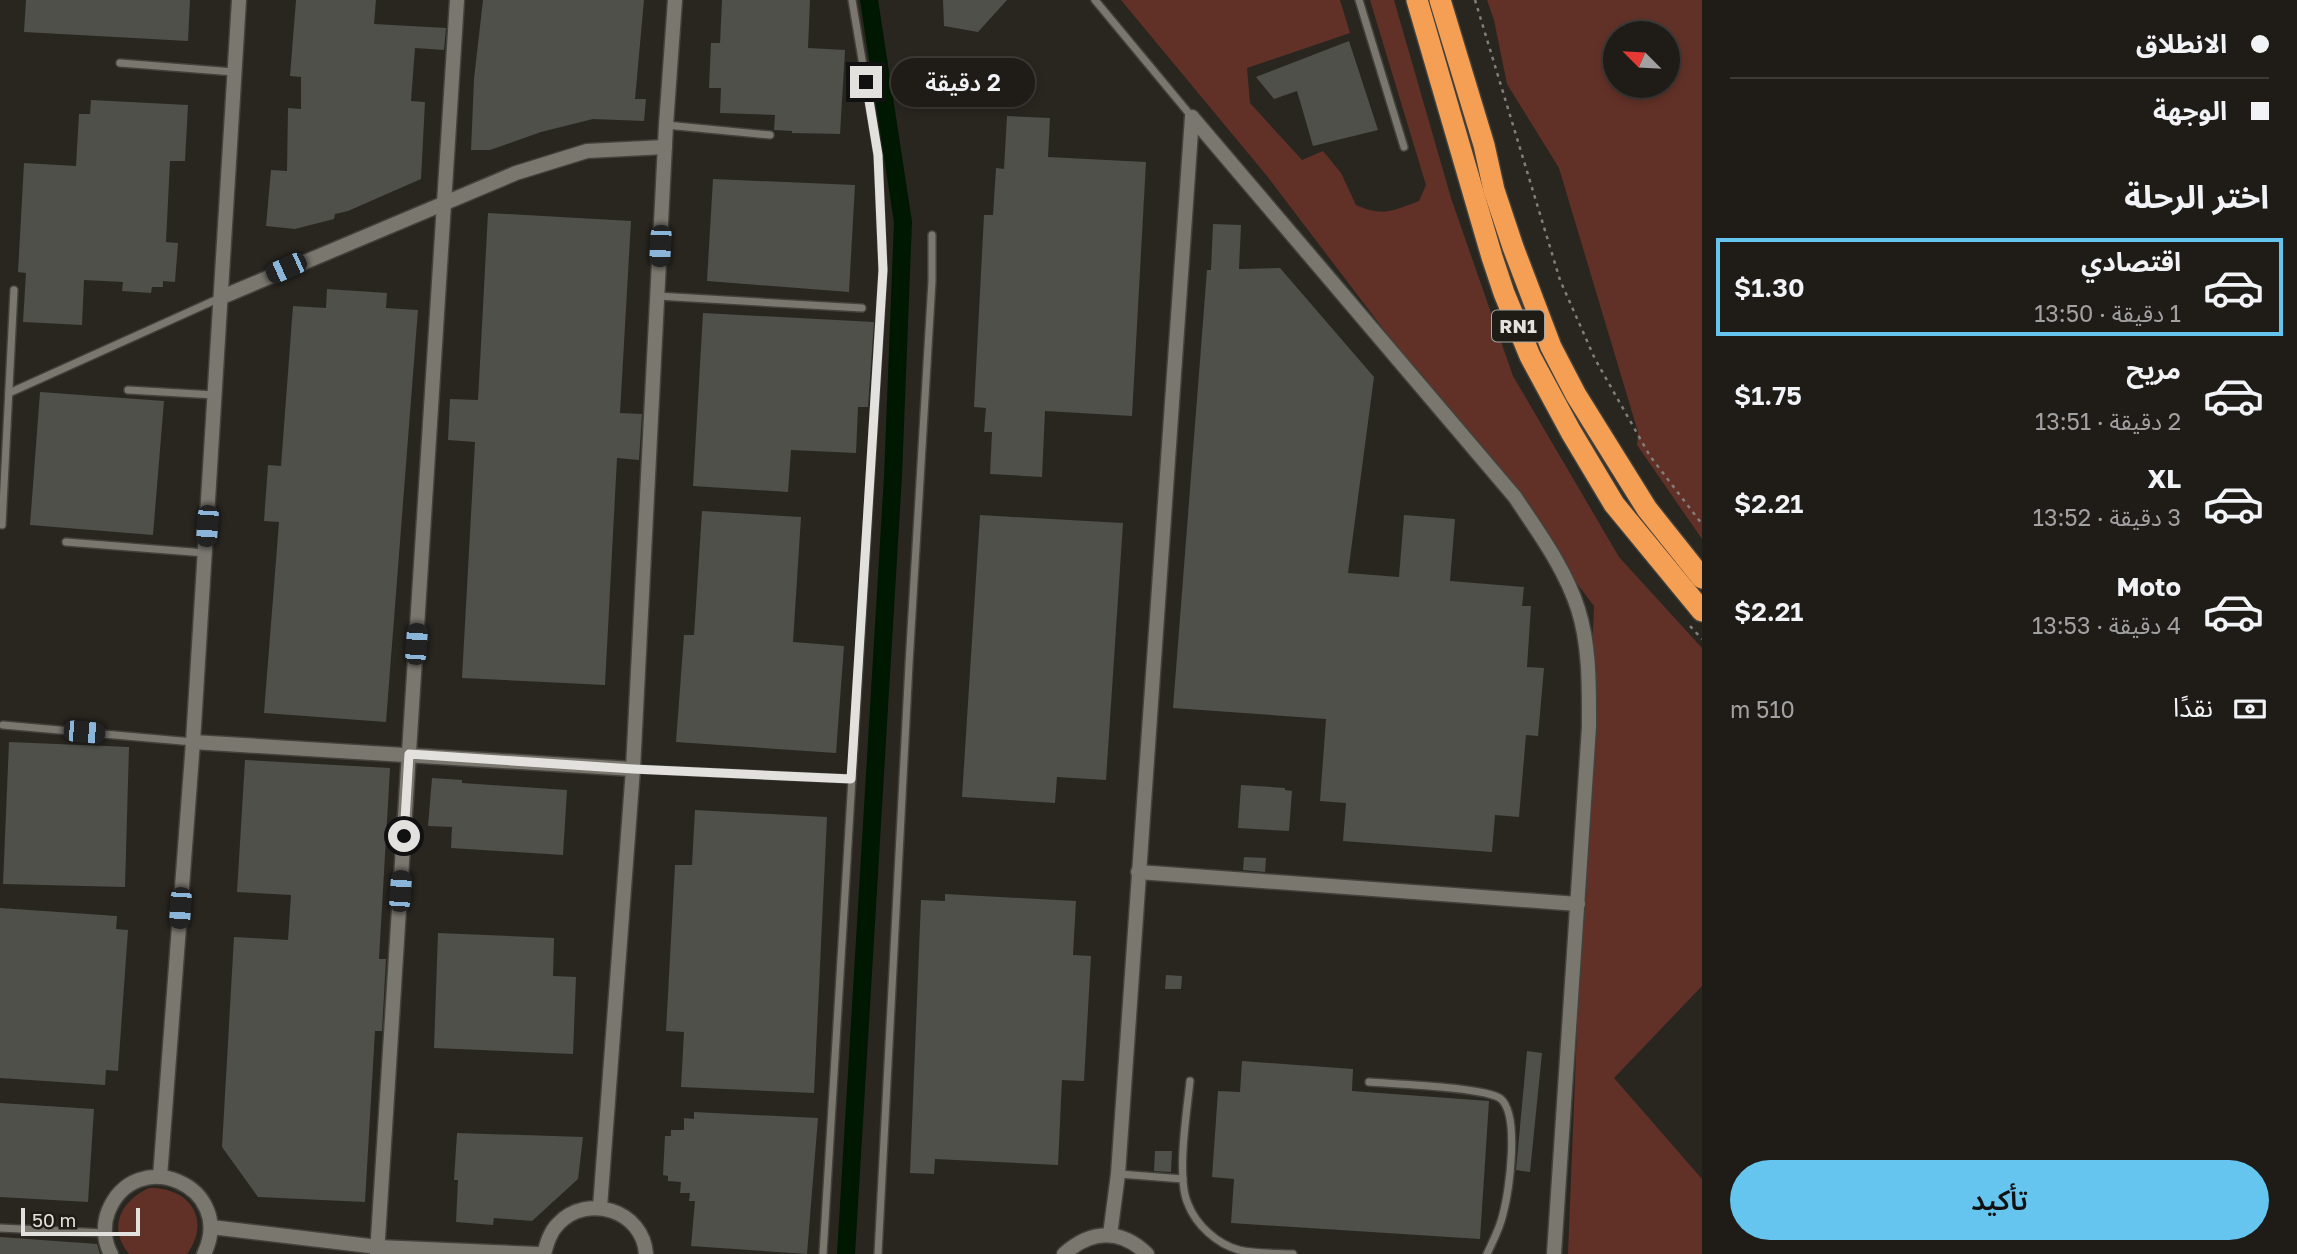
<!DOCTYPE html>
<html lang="ar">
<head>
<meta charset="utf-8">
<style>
  :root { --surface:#1f1c18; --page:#272521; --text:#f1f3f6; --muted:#a1a1a2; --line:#3c3a37; --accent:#65c5ee }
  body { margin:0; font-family:"Golos Text","Noto Sans Arabic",sans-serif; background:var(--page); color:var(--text); direction:rtl; height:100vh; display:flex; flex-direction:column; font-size:26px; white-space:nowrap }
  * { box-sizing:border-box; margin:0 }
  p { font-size:23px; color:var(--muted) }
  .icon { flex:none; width:38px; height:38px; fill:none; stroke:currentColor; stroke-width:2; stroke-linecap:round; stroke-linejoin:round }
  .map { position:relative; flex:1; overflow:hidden; direction:ltr }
  .details { display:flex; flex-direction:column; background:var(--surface); width:595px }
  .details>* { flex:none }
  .banner { display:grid; align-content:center; height:154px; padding:0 28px; background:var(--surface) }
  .needle { width:46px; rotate:294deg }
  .tools { position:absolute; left:1603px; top:21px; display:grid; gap:14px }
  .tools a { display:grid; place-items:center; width:77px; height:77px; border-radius:50%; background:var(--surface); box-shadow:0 4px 10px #0003,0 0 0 2px var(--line); font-size:35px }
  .scale { position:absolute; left:21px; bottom:18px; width:119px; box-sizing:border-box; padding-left:7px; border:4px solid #e3e1dd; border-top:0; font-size:19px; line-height:24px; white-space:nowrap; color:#e3e1dd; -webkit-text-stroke:5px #1f1c16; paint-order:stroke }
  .end { position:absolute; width:32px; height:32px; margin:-16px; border:9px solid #e3e1dd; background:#111; box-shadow:0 0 0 4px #111 }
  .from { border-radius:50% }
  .bubble { position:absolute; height:49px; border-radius:24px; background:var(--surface); box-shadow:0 4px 10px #0003,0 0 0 2px var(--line); font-size:23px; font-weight:600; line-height:49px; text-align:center; direction:rtl }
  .car { position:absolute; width:21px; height:42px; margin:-21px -10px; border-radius:9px; box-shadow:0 0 5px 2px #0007; background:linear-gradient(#222 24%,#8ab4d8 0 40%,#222 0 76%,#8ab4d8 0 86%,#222 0) }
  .banner b { display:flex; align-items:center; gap:24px; height:66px; font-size:26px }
  .banner b+b { border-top:2px solid var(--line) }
  .banner i { width:18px; height:18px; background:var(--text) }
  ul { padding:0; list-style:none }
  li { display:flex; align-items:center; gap:21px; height:98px; margin:0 14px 10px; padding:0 14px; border:4px solid transparent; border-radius:0px }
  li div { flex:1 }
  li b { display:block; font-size:26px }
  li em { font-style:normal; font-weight:600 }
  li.active { border-color:var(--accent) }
  li>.icon { width:63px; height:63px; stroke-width:1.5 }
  h2 { padding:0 28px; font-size:32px; line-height:84px }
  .pay { display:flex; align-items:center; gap:18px; height:77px; padding:0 28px; font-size:26px }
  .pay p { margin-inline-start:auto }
  .cta { display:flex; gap:14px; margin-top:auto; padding:14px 28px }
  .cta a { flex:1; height:80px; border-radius:42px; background:var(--accent); color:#111; font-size:28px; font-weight:600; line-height:80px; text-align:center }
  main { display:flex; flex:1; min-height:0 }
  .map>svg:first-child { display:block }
  .green { fill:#613127; fill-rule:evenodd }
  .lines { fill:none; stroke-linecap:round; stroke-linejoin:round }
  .canal { stroke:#001801; stroke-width:18 }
  .building { fill:#4e5049 }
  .lane-casing { stroke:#43413c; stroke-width:10 }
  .street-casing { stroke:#43413c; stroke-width:17 }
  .highway-casing { stroke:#43413c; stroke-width:24 }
  .path { stroke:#827f7a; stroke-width:2.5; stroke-dasharray:3.5 5; stroke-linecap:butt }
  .lane { stroke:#7a776f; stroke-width:7 }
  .street { stroke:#7a776f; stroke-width:14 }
  .highway { stroke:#f49f54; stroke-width:21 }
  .route { stroke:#e3e1dd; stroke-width:9 }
  .labels { text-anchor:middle; stroke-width:5; stroke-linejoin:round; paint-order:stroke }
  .shield { fill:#1f1c16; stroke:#a8a6a1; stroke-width:2 }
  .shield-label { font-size:19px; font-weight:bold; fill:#e3e1dd }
</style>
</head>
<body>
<main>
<section class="details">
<div class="banner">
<b><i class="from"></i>الانطلاق</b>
<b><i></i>الوجهة</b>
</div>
<h2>اختر الرحلة</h2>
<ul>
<li class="active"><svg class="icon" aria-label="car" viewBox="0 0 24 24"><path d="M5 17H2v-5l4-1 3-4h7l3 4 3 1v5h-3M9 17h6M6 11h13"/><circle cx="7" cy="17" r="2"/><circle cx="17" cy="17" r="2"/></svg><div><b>اقتصادي</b><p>1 دقيقة · 13:50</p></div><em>$1.30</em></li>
<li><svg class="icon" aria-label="car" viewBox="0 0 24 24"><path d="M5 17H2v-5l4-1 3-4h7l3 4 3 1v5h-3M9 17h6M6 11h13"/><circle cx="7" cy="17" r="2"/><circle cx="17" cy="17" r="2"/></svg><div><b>مريح</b><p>2 دقيقة · 13:51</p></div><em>$1.75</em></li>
<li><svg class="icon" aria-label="car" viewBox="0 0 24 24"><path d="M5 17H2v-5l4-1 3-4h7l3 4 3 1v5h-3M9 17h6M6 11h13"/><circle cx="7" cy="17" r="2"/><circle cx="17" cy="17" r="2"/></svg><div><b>XL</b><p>3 دقيقة · 13:52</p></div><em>$2.21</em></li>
<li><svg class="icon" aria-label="car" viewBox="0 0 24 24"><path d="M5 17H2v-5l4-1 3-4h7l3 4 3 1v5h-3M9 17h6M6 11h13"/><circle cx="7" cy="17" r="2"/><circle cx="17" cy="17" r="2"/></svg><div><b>Moto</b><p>4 دقيقة · 13:53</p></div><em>$2.21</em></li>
</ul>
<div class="pay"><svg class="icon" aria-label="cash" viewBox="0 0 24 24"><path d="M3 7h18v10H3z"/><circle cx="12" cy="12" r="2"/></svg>نقدًا<p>510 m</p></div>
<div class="cta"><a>تأكيد</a></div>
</section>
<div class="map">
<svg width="1702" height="1254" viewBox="0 0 1702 1254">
  <rect width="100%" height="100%" fill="#292620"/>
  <!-- green -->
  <g class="green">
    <path d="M1121,0H1340L1350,33L1247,68L1250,103L1302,160L1323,151L1341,173L1356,205C1383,217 1392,211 1419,201L1426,185L1370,0H1394L1451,198L1513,376L1619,557L1702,648V986L1614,1078L1702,1179V1254H1568L1594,606L1267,176Z"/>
    <path d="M1487,0H1702V539L1637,445L1638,432L1559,168L1507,84L1494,20ZM1615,33H1668V86H1615Z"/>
    <path d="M149,1188C189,1187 212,1219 187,1254H129C107,1227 121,1201 149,1188Z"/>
  </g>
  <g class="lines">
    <!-- canal -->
    <polyline class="canal" points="846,1254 893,476 903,222 869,0"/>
  </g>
  <!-- building -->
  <g class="building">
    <polygon points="26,0 190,0 188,41 24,32"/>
    <polygon points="296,0 376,0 374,24 446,28 444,50 415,48 411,101 425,102 421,179 348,211 335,214 334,219 295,229 266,226 271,170 287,171 288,108 301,109 301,77 290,76"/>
    <polygon points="483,0 644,0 635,99 646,99 644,121 593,119 541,132 490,150 471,150 474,79"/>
    <polygon points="722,0 810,0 808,48 845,50 840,134 792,133 792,131 774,130 775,115 720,113 721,88 709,88 711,43 720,43"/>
    <polygon points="943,0 1007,0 978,32 944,26"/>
    <polygon points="1349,41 1378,130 1313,146 1297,91 1274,99 1256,77"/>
    <polygon points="91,100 188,105 185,161 170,161 166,242 178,243 175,282 163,281 163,287 152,287 151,293 122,291 123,282 84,280 82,325 23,322 26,273 18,272 24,163 76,166 79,114 90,114"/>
    <polygon points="1007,116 1050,118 1048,157 1146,162 1132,416 1045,411 1042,477 990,474 992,432 984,432 986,408 974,407 984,215 993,215 996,168 1004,169"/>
    <polygon points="713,179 855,185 849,292 707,281"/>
    <polygon points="488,213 631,221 620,413 642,414 639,460 617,458 605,685 462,678 475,442 448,440 450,399 478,400"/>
    <polygon points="1213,224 1241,225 1239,269 1280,268 1374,377 1348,573 1399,577 1404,515 1455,519 1450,581 1524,587 1522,606 1531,606 1527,667 1544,668 1538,736 1526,735 1519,817 1495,815 1492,852 1343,841 1346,803 1320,801 1326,719 1173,708 1207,270 1211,270"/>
    <polygon points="327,289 387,293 386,308 418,310 386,722 264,713 279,522 264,521 268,465 281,466 293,306 326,308"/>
    <polygon points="703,313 874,322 868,407 858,407 856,453 791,450 788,492 693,486"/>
    <polygon points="40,392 164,401 153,535 30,525"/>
    <polygon points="702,511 801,517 793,642 844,646 836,753 676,742 684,635 694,635"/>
    <polygon points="980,515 1123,523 1106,780 1057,777 1055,803 962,797"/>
    <polygon points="9,742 129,747 125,887 3,884"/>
    <polygon points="245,760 390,768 379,959 386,959 382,1031 375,1031 365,1202 258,1197 222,1147 234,937 288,940 291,895 237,892"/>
    <polygon points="432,778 462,780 462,783 567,790 563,855 451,848 452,827 428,826"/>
    <polygon points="1241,785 1285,788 1285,790 1292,791 1289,831 1238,828"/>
    <polygon points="695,810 827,817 814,1093 681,1087 684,1032 666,1031 675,865 692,865"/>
    <polygon points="1244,857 1266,858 1265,872 1243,870"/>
    <polygon points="945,894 1076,901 1073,955 1091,956 1084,1081 1062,1080 1058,1165 935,1159 934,1174 910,1173 921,900 945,901"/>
    <polygon points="0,908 117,916 116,929 128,930 118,1071 106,1070 105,1085 0,1078"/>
    <polygon points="438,933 554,938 553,976 576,977 573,1054 434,1048"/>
    <polygon points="1166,975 1182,976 1181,989 1165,989"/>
    <polygon points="1527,1051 1542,1053 1530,1172 1516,1170"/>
    <polygon points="1242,1061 1353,1069 1352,1091 1489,1101 1480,1239 1231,1223 1234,1179 1212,1177 1218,1091 1240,1092"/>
    <polygon points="0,1103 94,1109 88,1202 0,1197"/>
    <polygon points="694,1112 818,1118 807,1254 691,1246 695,1201 689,1201 690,1193 680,1193 681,1182 668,1181 668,1176 663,1175 665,1136 671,1136 671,1130 684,1130 684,1118 694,1119"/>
    <polygon points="457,1133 583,1137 578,1179 532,1221 494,1218 493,1225 456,1222 458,1180 454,1180"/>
    <polygon points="1155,1151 1172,1151 1171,1172 1154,1171"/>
    <polygon points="0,1237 97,1244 100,1254 0,1254"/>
  </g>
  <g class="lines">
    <defs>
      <g id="lane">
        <polyline points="1095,0 1192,117"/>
        <polyline points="1359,0 1404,147"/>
        <polyline points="120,63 234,72"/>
        <polyline points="666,125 770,135"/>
        <polyline points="657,296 862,308"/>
        <polyline points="128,390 215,395"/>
        <polyline points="9,393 222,297"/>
        <polyline points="2,525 14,290"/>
        <polyline points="66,542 205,553"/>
        <polyline points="3,725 193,742"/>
        <polyline points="633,769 851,779"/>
        <path d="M1190,1081C1187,1111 1176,1178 1188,1204C1196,1225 1217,1244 1239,1250C1256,1254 1275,1253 1293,1254"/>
        <path d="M1369,1082C1393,1084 1486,1087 1501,1099C1520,1116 1509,1192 1503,1214C1500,1228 1493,1241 1487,1254"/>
        <polyline points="1119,1174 1183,1179"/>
        <polyline points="0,1228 105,1233"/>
        <polyline points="823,1254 883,270 878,155 852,0"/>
        <polyline points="878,1254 909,664 932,281 932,235"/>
      </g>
      <g id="street">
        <path d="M1192,117L1515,497C1538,532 1565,568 1578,609C1590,646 1589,688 1589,727L1554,1254"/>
        <polyline points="222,297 516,173 587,151 665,147"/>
        <polyline points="193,742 633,769"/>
        <polyline points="1138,872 1578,904"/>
        <polyline points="160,1177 193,742 239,0"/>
        <polyline points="600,1207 633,769 666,125 675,0"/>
        <polyline points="211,1227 378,1247 538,1254"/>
        <polyline points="1110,1235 1118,1174 1192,117"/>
        <path d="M111,1254C104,1242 103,1225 108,1212C135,1143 237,1186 204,1254"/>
        <polyline points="377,1254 457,0"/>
        <path d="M544,1254C547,1243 550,1232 558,1224C587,1193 643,1210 646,1254"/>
        <path d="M1064,1254C1091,1230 1120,1228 1147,1254"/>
      </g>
      <g id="highway">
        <polyline points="1417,0 1492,257 1504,293 1530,356 1571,432 1614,504 1702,611"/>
        <polyline points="1440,0 1484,145 1494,190 1513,247 1551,347 1576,395 1647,509 1702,578"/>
      </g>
    </defs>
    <!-- lane casing -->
    <use href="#lane" class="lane-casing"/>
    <!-- street casing -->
    <use href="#street" class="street-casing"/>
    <!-- highway casing -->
    <use href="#highway" class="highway-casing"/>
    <!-- path -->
    <g class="path">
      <polyline points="1475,0 1560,280 1595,359 1650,456 1702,524"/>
      <polyline points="1690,626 1702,639"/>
    </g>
    <!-- lane -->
    <use href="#lane" class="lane"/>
    <!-- street -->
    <use href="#street" class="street"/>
    <!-- highway -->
    <use href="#highway" class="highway"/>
  </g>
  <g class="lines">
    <!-- route -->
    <polyline class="route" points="404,836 409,754 633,769 851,779 883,270 878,155 866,82"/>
  </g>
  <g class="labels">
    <!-- shield labels -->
    <rect class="shield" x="1492" y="310.5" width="52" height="31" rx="5"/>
    <g class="shield-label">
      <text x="1518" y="333">RN1</text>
    </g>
  </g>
</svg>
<div class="tools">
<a><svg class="needle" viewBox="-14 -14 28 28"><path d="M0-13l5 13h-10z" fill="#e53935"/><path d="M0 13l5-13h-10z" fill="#a1a1a2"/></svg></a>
</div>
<div class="scale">50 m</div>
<i class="end from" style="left:404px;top:836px"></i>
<i class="end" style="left:866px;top:82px"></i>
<div class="bubble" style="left:891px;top:58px;width:144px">2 دقيقة</div>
<i class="car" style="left:660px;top:246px;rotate:183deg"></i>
<i class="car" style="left:286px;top:268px;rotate:246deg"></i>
<i class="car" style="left:207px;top:526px;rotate:184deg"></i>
<i class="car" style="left:416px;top:644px;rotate:4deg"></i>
<i class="car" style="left:84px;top:732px;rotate:95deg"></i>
<i class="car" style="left:400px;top:891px;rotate:4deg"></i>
<i class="car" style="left:180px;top:908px;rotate:184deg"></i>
</div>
</main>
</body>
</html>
